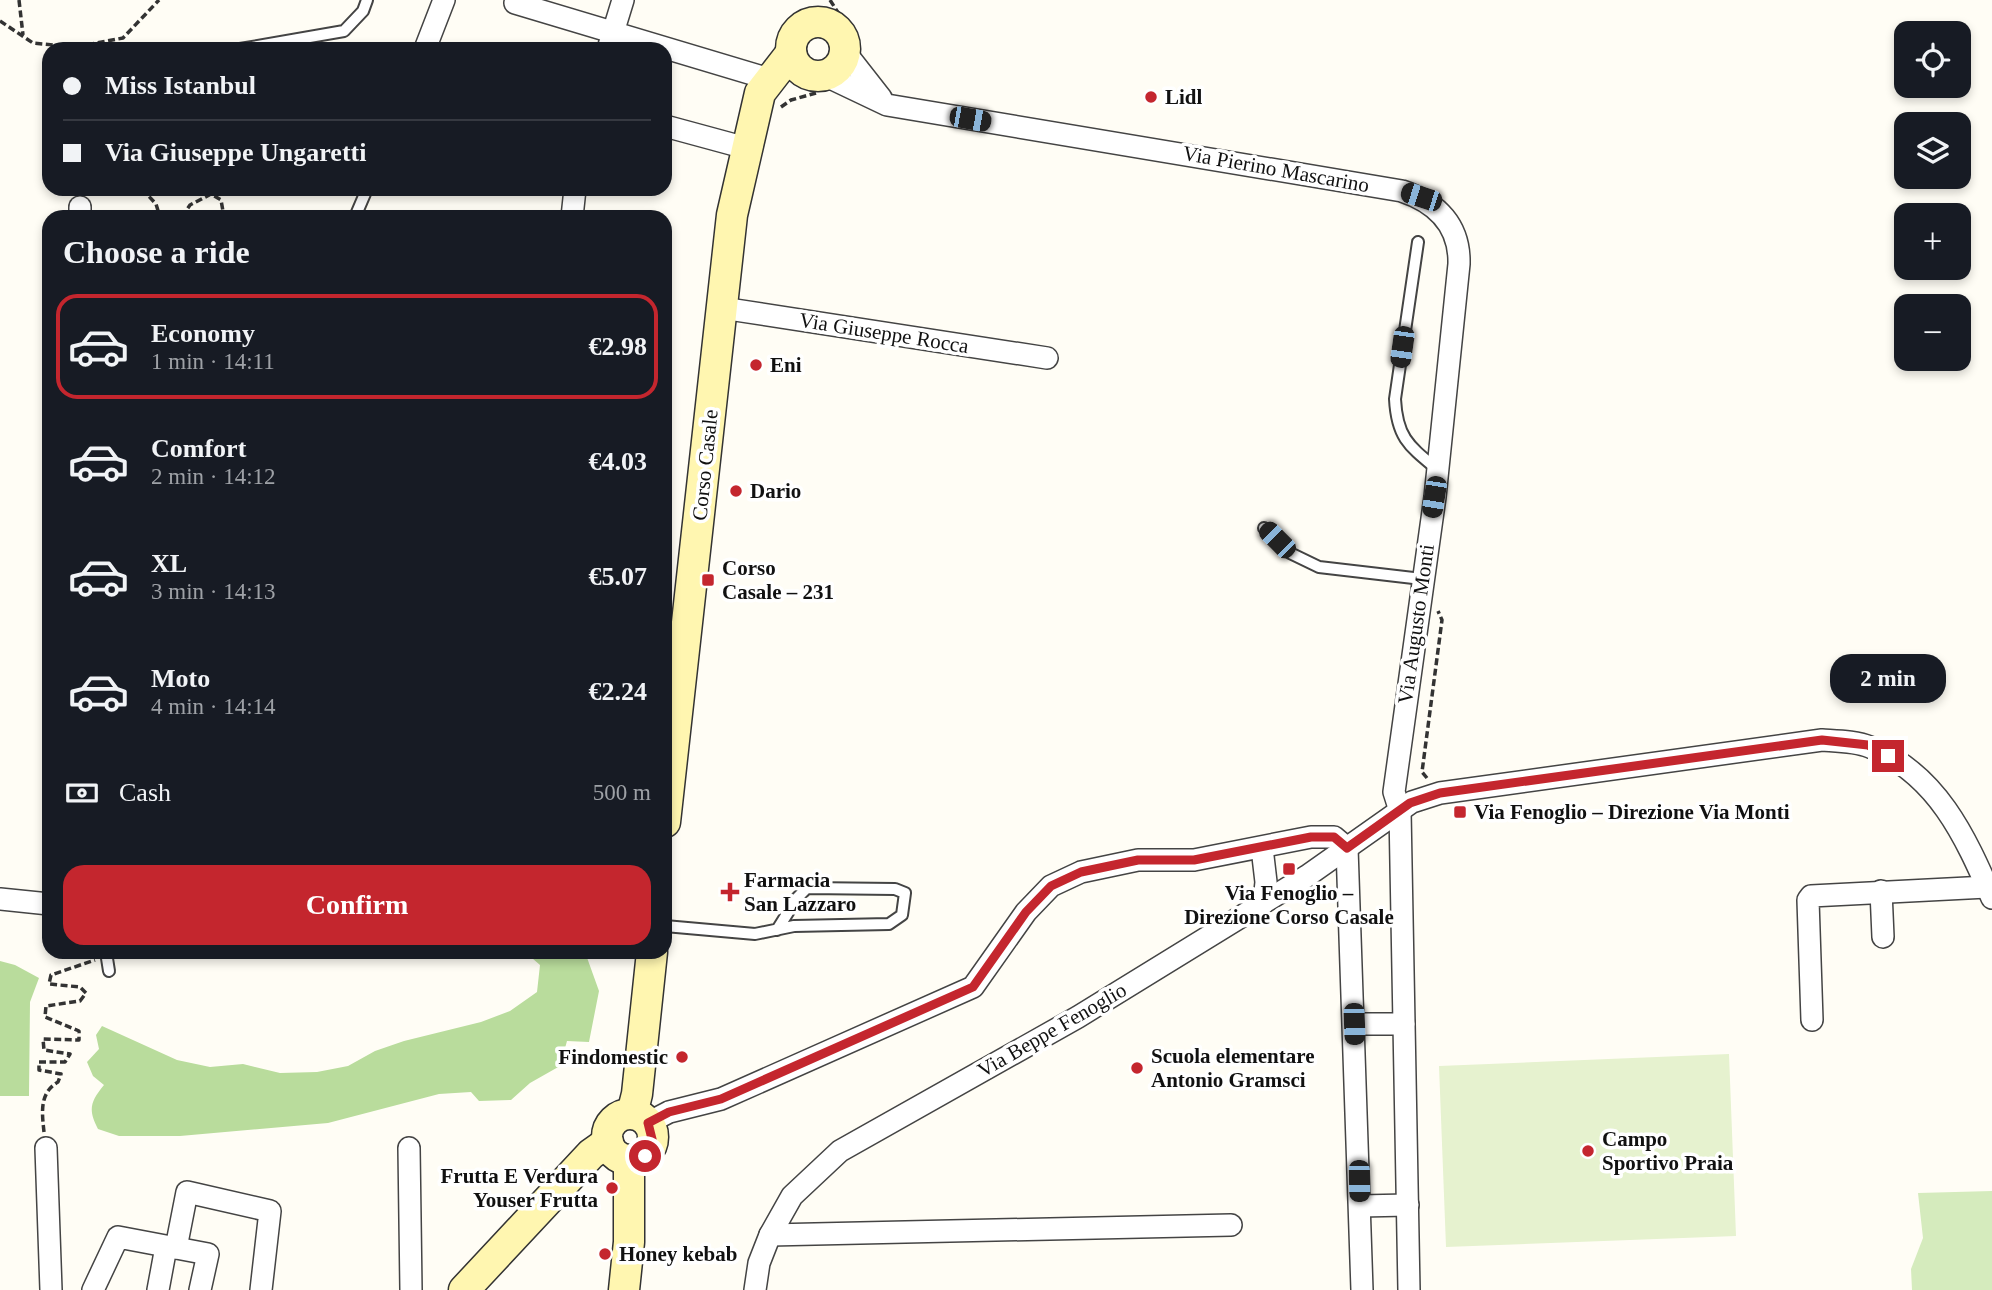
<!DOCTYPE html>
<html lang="en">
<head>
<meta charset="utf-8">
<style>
  :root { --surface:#171b24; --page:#20242c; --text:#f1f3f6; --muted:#9ea1a6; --line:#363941; --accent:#c4262e }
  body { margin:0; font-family:Georgia,serif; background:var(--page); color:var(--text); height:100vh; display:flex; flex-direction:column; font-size:26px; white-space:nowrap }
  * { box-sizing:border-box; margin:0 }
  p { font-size:23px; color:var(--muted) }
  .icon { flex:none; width:38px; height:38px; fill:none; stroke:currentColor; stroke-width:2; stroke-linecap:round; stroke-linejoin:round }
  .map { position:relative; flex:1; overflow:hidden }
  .details { position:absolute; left:42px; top:210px; width:630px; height:749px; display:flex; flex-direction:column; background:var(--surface); border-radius:21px; box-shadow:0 4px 10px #0003 }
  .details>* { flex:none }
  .guide { position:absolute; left:42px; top:42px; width:630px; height:154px; border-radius:21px; box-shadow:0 4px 10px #0003; display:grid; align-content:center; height:154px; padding:0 21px; background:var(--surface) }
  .buttons { position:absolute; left:1894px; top:21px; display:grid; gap:14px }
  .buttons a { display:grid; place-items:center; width:77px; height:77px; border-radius:14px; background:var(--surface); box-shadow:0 4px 10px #0003; font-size:35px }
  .end { position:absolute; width:32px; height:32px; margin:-16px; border:9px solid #c4262e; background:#fff; box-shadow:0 0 0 4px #fff }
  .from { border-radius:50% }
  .bubble { position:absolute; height:49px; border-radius:21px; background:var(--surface); box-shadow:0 4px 10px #0003; font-size:23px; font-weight:700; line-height:49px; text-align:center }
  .car { position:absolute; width:21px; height:42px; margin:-21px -10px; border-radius:9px; box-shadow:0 0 5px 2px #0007; background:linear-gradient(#222 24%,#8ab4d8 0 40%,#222 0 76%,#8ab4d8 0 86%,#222 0) }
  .guide b { display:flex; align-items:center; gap:24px; height:66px; font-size:26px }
  .guide b+b { border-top:2px solid var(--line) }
  .guide i { width:18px; height:18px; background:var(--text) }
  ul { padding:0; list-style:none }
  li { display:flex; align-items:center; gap:21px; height:105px; margin:0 14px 10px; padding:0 7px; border:4px solid transparent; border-radius:21px }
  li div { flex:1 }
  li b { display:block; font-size:26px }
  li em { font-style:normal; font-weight:700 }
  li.selected { border-color:var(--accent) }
  li>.icon { width:63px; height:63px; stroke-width:1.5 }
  h2 { padding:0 21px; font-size:32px; line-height:84px }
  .pay { display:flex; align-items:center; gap:18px; height:77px; padding:0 21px; font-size:26px }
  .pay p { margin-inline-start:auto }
  .primary-button { display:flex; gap:14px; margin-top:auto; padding:14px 21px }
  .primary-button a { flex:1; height:80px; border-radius:21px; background:var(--accent); color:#fff; font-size:28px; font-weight:700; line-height:80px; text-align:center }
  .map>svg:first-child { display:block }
  .green { fill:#d5ebbd }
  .forest { fill:#b9dc9c }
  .pitch { fill:#e6f2cf }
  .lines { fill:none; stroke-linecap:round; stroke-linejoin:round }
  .lane-casing { stroke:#444; stroke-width:14 }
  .street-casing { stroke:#444; stroke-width:24 }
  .secondary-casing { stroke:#333; stroke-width:33 }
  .path { stroke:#333; stroke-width:3.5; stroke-dasharray:7 3.5; stroke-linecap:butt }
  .lane { stroke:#fff; stroke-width:10 }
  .street { stroke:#fff; stroke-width:21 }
  .secondary { stroke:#fff6b0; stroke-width:30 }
  .route { stroke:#c4262e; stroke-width:9 }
  .poi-dot { fill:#c4262e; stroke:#fff; stroke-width:2.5 }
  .labels { text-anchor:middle; stroke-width:7; stroke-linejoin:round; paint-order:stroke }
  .poi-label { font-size:21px; font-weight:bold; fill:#111; stroke:#fff; text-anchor:start }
  .street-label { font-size:21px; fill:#111; stroke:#fff }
</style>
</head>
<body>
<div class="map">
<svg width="1992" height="1290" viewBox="0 0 1992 1290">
  <rect width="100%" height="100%" fill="#fffdf5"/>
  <!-- green -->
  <polygon class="green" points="1992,1191 1992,1290 1912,1290 1911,1269 1923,1238 1918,1193"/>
  <!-- forest -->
  <g class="forest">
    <path d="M525,952H585L599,991L589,1042L567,1041L560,1066L530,1083L511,1100L479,1101L471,1092L439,1094L328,1123L180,1136H119L98,1129C88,1110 90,1102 104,1085L93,1076L87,1062L99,1049L96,1035L102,1026L177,1060L210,1067L243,1064L280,1073L317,1072L348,1066L375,1051L404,1041L481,1022L510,1011L537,992L540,965Z"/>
    <polygon points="0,961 15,965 39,978 30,1002 29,1096 0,1096"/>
  </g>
  <!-- pitch -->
  <polygon class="pitch" points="1729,1054 1736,1236 1446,1247 1439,1066"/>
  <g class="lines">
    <defs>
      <g id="lane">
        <polyline points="240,49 344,31 363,11 367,0"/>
        <polyline points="355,217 367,189"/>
        <path d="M1418,242L1395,399C1397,438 1409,446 1438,470"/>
        <polyline points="1264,528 1290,553 1319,567 1422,579"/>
        <polyline points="665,926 755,934 794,926 889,924 902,915 905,893 895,889 807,888 797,898 777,930"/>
        <polyline points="106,952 109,971"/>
      </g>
      <g id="street">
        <polyline points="515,3 769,79"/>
        <polyline points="425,49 444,0"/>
        <polyline points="608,49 623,0"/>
        <polyline points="845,52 881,98"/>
        <path d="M824,75L887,105L1402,191C1438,203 1460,226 1459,264L1435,497L1394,792L1400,811L1409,1290"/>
        <polyline points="665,126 746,148"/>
        <polyline points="80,207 80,217"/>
        <polyline points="572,217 575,189"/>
        <polyline points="722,308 1047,358"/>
        <polyline points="1262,848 1266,882 1264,902"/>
        <polyline points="1881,891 1883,937"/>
        <polyline points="0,899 49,904"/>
        <polyline points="1812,1020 1808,900 1811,896 1987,887"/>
        <polyline points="1354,1024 1404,1024"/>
        <polyline points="648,1123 669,1112 721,1099 973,987 1026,912 1051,886 1081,872 1138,860 1194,860 1311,837 1334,837 1347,848 1362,1290"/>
        <polyline points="46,1148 51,1290"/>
        <polyline points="409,1148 411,1290"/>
        <polyline points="1360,1206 1408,1205"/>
        <polyline points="770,1235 1231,1225"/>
        <polyline points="176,1248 187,1192 270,1211 261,1290"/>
        <polyline points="93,1290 118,1237 208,1254 200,1290"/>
        <polyline points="158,1290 166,1247"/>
        <path d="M755,1290L759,1263L770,1235L792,1196L840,1151L1078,1017L1307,876L1412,802L1440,793L1822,740C1837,741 1856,741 1870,747C1937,774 1965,836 1992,898"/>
      </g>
      <g id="secondary">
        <circle cx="818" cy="49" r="27"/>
        <polyline points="665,822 732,215 760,93 791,53"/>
        <circle cx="630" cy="1137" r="23"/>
        <polyline points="632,1114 637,1094 652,952"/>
        <polyline points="464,1290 591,1154 608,1142"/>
        <polyline points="624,1290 629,1242 629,1161"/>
      </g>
    </defs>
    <!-- lane casing -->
    <use href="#lane" class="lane-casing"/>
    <!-- street casing -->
    <use href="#street" class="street-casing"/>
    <!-- secondary casing -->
    <use href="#secondary" class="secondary-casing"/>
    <!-- path -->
    <g class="path">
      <polyline points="19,0 23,35"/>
      <polyline points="830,0 853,36"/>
      <polyline points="0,21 33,43 75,47 123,38 159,0"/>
      <polyline points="781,107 791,100 816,93"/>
      <polyline points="142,189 156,204 160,217"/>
      <polyline points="182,217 190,205 211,194 221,200 224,217"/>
      <polyline points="1427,778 1422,772 1442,620 1438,611"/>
      <path d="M44,1132C42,1113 39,1093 58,1082L61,1074L39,1070V1062H65L70,1054L44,1050L43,1039L79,1040V1031L45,1017L46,1006L80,1001L86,993L80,987L49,984L51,975L95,960"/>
    </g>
    <!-- lane -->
    <use href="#lane" class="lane"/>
    <!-- street -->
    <use href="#street" class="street"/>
    <!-- secondary -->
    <use href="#secondary" class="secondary"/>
  </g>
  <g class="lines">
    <!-- route -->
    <polyline class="route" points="645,1156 653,1143 648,1123 669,1112 721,1099 973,987 1026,912 1051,886 1081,872 1138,860 1194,860 1311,837 1334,837 1347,848 1410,803 1440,793 1822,740 1868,745 1888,756"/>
  </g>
  <!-- markers -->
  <g class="poi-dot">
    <circle cx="1151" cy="97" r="7"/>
    <circle cx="756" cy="365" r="7"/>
    <circle cx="736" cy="491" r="7"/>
    <rect x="701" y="573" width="14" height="14" rx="3.5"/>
    <rect x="1453" y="805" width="14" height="14" rx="3.5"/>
    <rect x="1282" y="862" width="14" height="14" rx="3.5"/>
    <path d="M726.5 881.5h7v7h7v7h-7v7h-7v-7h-7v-7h7z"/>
    <circle cx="682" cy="1057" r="7"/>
    <circle cx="1137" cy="1068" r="7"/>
    <circle cx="1588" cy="1151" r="7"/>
    <circle cx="612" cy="1188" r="7"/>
    <circle cx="605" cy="1254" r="7"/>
  </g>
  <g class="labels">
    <!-- poi labels -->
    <g class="poi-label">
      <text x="1165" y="104">Lidl</text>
      <text x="770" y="372">Eni</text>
      <text x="750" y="498">Dario</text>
      <text x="722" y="575">Corso<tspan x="722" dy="24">Casale – 231</tspan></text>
      <text x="1474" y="819">Via Fenoglio – Direzione Via Monti</text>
      <text x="744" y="887">Farmacia<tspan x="744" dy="24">San Lazzaro</tspan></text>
      <text x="1289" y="900" text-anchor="middle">Via Fenoglio –<tspan x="1289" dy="24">Direzione Corso Casale</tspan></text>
      <text x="1151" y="1063">Scuola elementare<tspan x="1151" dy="24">Antonio Gramsci</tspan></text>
      <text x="668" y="1064" text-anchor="end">Findomestic</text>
      <text x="1602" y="1146">Campo<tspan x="1602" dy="24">Sportivo Praia</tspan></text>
      <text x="598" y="1183" text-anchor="end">Frutta E Verdura<tspan x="598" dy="24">Youser Frutta</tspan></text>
      <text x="619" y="1261">Honey kebab</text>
    </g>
    <!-- street labels -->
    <g class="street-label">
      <text transform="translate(1276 169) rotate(10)" y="7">Via Pierino Mascarino</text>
      <text transform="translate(884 333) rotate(9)" y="7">Via Giuseppe Rocca</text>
      <text transform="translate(705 465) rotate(-84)" y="7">Corso Casale</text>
      <text transform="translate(1416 624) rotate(-82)" y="7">Via Augusto Monti</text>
      <text transform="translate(1052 1030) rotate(-30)" y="7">Via Beppe Fenoglio</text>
    </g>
  </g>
</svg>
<div class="buttons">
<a><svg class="icon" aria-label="locate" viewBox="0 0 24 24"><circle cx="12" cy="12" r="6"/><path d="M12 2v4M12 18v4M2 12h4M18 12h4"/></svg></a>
<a><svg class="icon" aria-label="layers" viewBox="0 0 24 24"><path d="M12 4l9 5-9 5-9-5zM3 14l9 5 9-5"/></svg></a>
<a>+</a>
<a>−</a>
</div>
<i class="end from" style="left:645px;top:1156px"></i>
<i class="end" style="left:1888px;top:756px"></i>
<div class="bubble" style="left:1830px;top:654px;width:116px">2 min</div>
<i class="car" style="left:970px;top:119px;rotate:100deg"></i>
<i class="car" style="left:1421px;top:197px;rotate:288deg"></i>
<i class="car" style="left:1402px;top:347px;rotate:188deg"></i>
<i class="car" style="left:1434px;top:497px;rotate:189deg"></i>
<i class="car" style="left:1277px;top:540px;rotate:315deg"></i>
<i class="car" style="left:1354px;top:1024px;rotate:178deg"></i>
<i class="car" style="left:1359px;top:1181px;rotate:179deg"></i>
<div class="guide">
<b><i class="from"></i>Miss Istanbul</b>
<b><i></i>Via Giuseppe Ungaretti</b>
</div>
<section class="details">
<h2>Choose a ride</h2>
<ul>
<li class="selected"><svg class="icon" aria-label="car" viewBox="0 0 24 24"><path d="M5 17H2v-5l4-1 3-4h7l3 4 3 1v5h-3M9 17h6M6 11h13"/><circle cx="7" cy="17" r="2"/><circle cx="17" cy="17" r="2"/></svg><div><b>Economy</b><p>1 min · 14:11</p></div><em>€2.98</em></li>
<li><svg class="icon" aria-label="car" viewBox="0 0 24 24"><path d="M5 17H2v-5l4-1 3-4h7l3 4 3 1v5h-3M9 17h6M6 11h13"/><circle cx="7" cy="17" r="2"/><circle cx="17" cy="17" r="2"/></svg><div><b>Comfort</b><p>2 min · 14:12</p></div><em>€4.03</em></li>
<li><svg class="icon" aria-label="car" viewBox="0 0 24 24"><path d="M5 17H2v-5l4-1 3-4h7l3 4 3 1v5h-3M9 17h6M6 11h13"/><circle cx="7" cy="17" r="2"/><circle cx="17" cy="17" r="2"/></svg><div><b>XL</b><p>3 min · 14:13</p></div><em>€5.07</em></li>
<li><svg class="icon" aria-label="car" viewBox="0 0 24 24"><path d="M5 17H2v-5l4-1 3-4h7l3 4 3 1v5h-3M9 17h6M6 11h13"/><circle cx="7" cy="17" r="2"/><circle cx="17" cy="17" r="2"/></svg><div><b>Moto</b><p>4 min · 14:14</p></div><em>€2.24</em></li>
</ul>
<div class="pay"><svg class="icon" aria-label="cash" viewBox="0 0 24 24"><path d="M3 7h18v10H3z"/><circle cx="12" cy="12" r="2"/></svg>Cash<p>500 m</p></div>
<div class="primary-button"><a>Confirm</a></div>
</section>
</div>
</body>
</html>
